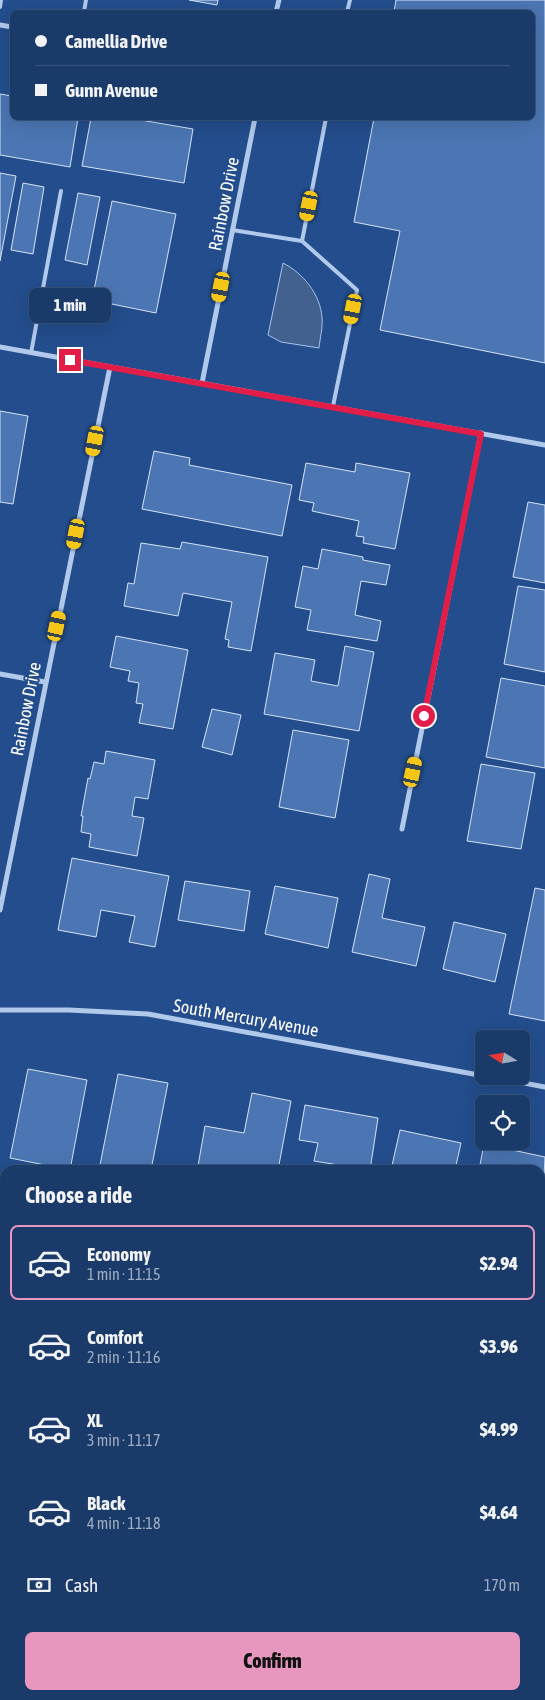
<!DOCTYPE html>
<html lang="en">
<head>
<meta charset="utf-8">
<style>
  :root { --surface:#1a3a69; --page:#274571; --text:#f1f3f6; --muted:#9fadc0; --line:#38547d; --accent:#e797bd }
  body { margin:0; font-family:"Asap Condensed",sans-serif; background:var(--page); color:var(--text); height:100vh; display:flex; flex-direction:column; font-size:19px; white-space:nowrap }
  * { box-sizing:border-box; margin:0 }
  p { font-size:16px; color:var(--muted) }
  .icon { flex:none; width:28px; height:28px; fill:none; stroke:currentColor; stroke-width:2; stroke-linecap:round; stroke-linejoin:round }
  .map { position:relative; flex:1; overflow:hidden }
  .sheet { position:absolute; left:0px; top:1165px; width:545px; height:535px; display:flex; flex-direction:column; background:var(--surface); border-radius:15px 15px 0 0; box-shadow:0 5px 20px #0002,0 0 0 1px var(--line) }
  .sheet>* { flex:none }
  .top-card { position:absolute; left:10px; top:10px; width:525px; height:110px; border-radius:8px; box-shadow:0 5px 20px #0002,0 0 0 1px var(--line); display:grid; align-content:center; height:110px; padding:0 25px; background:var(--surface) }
  .needle { width:32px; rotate:281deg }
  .tools { position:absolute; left:475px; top:1030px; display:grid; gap:10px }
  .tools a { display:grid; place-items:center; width:55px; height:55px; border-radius:8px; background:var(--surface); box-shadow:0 5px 20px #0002,0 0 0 1px var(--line); font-size:25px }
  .end { position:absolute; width:22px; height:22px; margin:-11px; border:6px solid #e11d48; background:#fff; box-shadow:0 0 0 2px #fff }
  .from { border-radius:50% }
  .bubble { position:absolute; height:35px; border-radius:8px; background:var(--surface); box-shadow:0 5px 20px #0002,0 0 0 1px var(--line); font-size:16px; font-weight:800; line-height:35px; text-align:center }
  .car { position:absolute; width:15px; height:30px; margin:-15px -8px; border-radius:6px; box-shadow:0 0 4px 1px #0007; background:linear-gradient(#f5c518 24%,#345 0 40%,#f5c518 0 76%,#345 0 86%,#f5c518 0) }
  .top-card b { display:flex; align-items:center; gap:18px; height:48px; font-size:19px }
  .top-card b+b { border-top:1px solid var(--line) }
  .top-card i { width:12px; height:12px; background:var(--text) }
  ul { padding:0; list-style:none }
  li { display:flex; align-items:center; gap:15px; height:75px; margin:0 10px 8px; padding:0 15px; border:2px solid transparent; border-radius:8px }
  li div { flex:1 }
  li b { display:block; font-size:19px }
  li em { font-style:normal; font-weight:800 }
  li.active { border-color:var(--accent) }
  li>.icon { width:45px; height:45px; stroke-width:1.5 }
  h2 { padding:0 25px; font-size:22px; line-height:60px }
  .pay { display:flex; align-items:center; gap:12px; height:55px; padding:0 25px; font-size:19px }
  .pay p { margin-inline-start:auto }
  .primary-button { display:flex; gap:10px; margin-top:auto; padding:10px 25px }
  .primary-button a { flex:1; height:58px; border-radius:8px; background:var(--accent); color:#111; font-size:20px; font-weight:800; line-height:58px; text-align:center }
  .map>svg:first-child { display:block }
  .water { fill:#43618e; stroke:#a5c3ec }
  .building { fill:#4b76b3; stroke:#d6e4f8 }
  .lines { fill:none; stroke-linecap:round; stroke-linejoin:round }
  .service { stroke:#b1c9eb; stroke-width:4 }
  .minor { stroke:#b1c9eb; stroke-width:5 }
  .route { stroke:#e11d48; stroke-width:6 }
  .labels { text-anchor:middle; stroke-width:4; stroke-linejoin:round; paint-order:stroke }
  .street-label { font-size:18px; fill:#fff; stroke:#234d8c }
</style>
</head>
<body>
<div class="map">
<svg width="545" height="1700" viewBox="0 0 545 1700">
  <rect width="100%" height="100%" fill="#234d8c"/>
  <!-- water -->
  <path class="water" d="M283,263C303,273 320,294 322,317C323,327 320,338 319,348L281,342L268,335Z"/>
  <!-- building -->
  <g class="building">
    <polygon points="189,0 218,0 217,5"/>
    <polygon points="396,0 545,0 545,363 380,330 400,231 354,222 374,118 532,118 532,12 394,12"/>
    <polygon points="0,94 12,96 12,118 78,118 70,167 0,155"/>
    <polygon points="91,118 129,118 193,129 184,183 82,166"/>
    <polygon points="0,173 16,176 0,261"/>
    <polygon points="23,183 44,187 33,254 11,250"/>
    <polygon points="78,193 100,197 87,265 65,260"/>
    <polygon points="112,201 176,214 156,313 92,300"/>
    <polygon points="0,411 28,416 13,504 0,502"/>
    <polygon points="154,451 190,458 189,465 292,485 282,536 142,509"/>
    <polygon points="306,463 355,472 356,463 410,473 395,549 363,543 364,537 356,536 359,521 312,511 314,503 299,500"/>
    <polygon points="528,502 545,505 545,583 513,577"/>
    <polygon points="182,542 268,557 251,651 228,647 229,640 225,639 232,602 183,593 178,616 124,606 128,583 134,584 141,543 180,549"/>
    <polygon points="322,549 363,557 363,560 390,565 386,585 361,581 355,615 381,621 377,641 307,630 311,610 295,607 303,566 318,569"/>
    <polygon points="518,586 545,590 545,672 504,664"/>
    <polygon points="116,636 188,650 173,729 139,723 143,704 136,703 139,683 128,681 130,671 110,667"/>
    <polygon points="345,646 374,652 359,731 264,714 275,653 315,660 311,681 338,686"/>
    <polygon points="501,678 545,686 545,768 486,757"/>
    <polygon points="212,709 241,715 232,755 202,747"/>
    <polygon points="293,730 349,740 335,818 279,807"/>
    <polygon points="106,751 155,760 148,799 135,797 132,816 144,818 137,856 89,847 91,834 81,832 83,816 81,816 88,778 90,779 94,762 104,764"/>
    <polygon points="481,764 535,773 521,849 467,841"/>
    <polygon points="72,858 169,876 155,947 129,942 135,916 101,910 96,937 58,930"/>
    <polygon points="369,874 390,879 382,918 425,927 416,966 352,952"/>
    <polygon points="185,881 250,891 244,931 178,920"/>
    <polygon points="275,886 338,898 328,948 265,934"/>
    <polygon points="535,888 545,890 545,1021 509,1014"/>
    <polygon points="454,922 506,934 495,982 443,969"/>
    <polygon points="28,1069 87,1080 70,1170 10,1158"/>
    <polygon points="118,1074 168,1083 151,1170 99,1170"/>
    <polygon points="252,1093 291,1101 278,1170 220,1170 198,1166 205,1126 244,1133"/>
    <polygon points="305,1105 378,1118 370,1170 314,1161 318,1143 299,1140"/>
    <polygon points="400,1130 461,1143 455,1170 391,1170"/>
    <polygon points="484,1144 545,1157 543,1197 540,1196 540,1170 479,1170"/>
    <polygon points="0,1180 5,1181 5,1289 0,1285"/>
    <polygon points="545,1310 545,1338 540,1337"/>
    <polygon points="540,1545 545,1546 545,1607 540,1606"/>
    <polygon points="540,1622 545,1623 545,1700 512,1700 513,1695 540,1695"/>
    <polygon points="341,1695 385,1695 384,1700 340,1700"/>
    <polygon points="407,1695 451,1695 450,1700 406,1700"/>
  </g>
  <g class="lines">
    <!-- service -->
    <g class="service">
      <polyline points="0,7 1,0"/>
      <polyline points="84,12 86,0"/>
      <polyline points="347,12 350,0"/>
      <polyline points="326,118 302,241 357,290 333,406"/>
      <polyline points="232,230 302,241"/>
      <polyline points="31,353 61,191"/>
    </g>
    <!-- minor -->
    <g class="minor">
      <polyline points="276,12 279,0"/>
      <polyline points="0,25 12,27"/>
      <polyline points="0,347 545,445"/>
      <polyline points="202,383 255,118"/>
      <polyline points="0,674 45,682"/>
      <polyline points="402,829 481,433"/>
      <polyline points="0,910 110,367"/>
      <polyline points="0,1010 69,1010 148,1014 484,1076"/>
      <polyline points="487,1076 545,1087"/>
      <polyline points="0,1350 5,1351"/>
      <polyline points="540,1445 545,1446"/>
      <polyline points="0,1631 5,1606"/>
    </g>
  </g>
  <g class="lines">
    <!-- route -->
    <polyline class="route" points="70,360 481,434 424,716"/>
  </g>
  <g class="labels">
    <!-- street labels -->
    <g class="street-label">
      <text transform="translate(224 204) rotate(-79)" y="6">Rainbow Drive</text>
      <text transform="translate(26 709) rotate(-79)" y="6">Rainbow Drive</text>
      <text transform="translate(246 1018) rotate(10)" y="6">South Mercury Avenue</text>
    </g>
  </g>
</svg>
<div class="tools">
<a><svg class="needle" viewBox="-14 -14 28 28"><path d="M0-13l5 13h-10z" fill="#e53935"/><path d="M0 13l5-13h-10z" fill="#9fadc0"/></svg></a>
<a><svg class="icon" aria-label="locate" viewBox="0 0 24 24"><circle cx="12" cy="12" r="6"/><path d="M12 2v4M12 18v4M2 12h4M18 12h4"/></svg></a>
</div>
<i class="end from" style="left:424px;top:716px"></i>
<i class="end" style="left:70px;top:360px"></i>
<div class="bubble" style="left:29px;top:288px;width:82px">1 min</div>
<i class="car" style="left:309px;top:206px;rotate:191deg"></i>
<i class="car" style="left:221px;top:287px;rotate:191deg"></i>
<i class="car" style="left:353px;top:309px;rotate:191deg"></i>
<i class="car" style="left:95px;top:441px;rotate:191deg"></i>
<i class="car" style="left:76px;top:534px;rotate:191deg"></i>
<i class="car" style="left:57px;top:626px;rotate:12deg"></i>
<i class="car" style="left:413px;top:772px;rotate:12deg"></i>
<div class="top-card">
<b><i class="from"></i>Camellia Drive</b>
<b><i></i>Gunn Avenue</b>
</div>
<section class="sheet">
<h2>Choose a ride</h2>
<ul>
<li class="active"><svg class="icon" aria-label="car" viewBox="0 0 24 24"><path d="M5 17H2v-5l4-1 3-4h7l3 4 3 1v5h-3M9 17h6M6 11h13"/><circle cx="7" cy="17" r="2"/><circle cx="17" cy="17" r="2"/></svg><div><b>Economy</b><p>1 min · 11:15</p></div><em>$2.94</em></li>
<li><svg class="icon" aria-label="car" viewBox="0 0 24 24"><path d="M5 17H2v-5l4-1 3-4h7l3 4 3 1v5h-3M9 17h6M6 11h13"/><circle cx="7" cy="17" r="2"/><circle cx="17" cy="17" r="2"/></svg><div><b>Comfort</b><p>2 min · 11:16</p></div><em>$3.96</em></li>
<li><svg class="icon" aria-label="car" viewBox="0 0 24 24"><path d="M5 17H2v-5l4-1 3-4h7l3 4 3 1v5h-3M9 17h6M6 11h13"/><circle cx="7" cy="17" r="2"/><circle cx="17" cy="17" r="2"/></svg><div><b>XL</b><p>3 min · 11:17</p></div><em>$4.99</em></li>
<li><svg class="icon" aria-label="car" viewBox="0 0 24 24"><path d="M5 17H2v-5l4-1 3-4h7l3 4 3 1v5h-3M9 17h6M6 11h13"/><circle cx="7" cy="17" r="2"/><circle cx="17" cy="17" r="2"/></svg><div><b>Black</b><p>4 min · 11:18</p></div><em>$4.64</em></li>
</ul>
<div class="pay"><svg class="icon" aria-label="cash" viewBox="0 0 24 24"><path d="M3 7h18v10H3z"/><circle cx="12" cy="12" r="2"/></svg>Cash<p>170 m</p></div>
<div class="primary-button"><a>Confirm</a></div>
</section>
</div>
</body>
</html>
